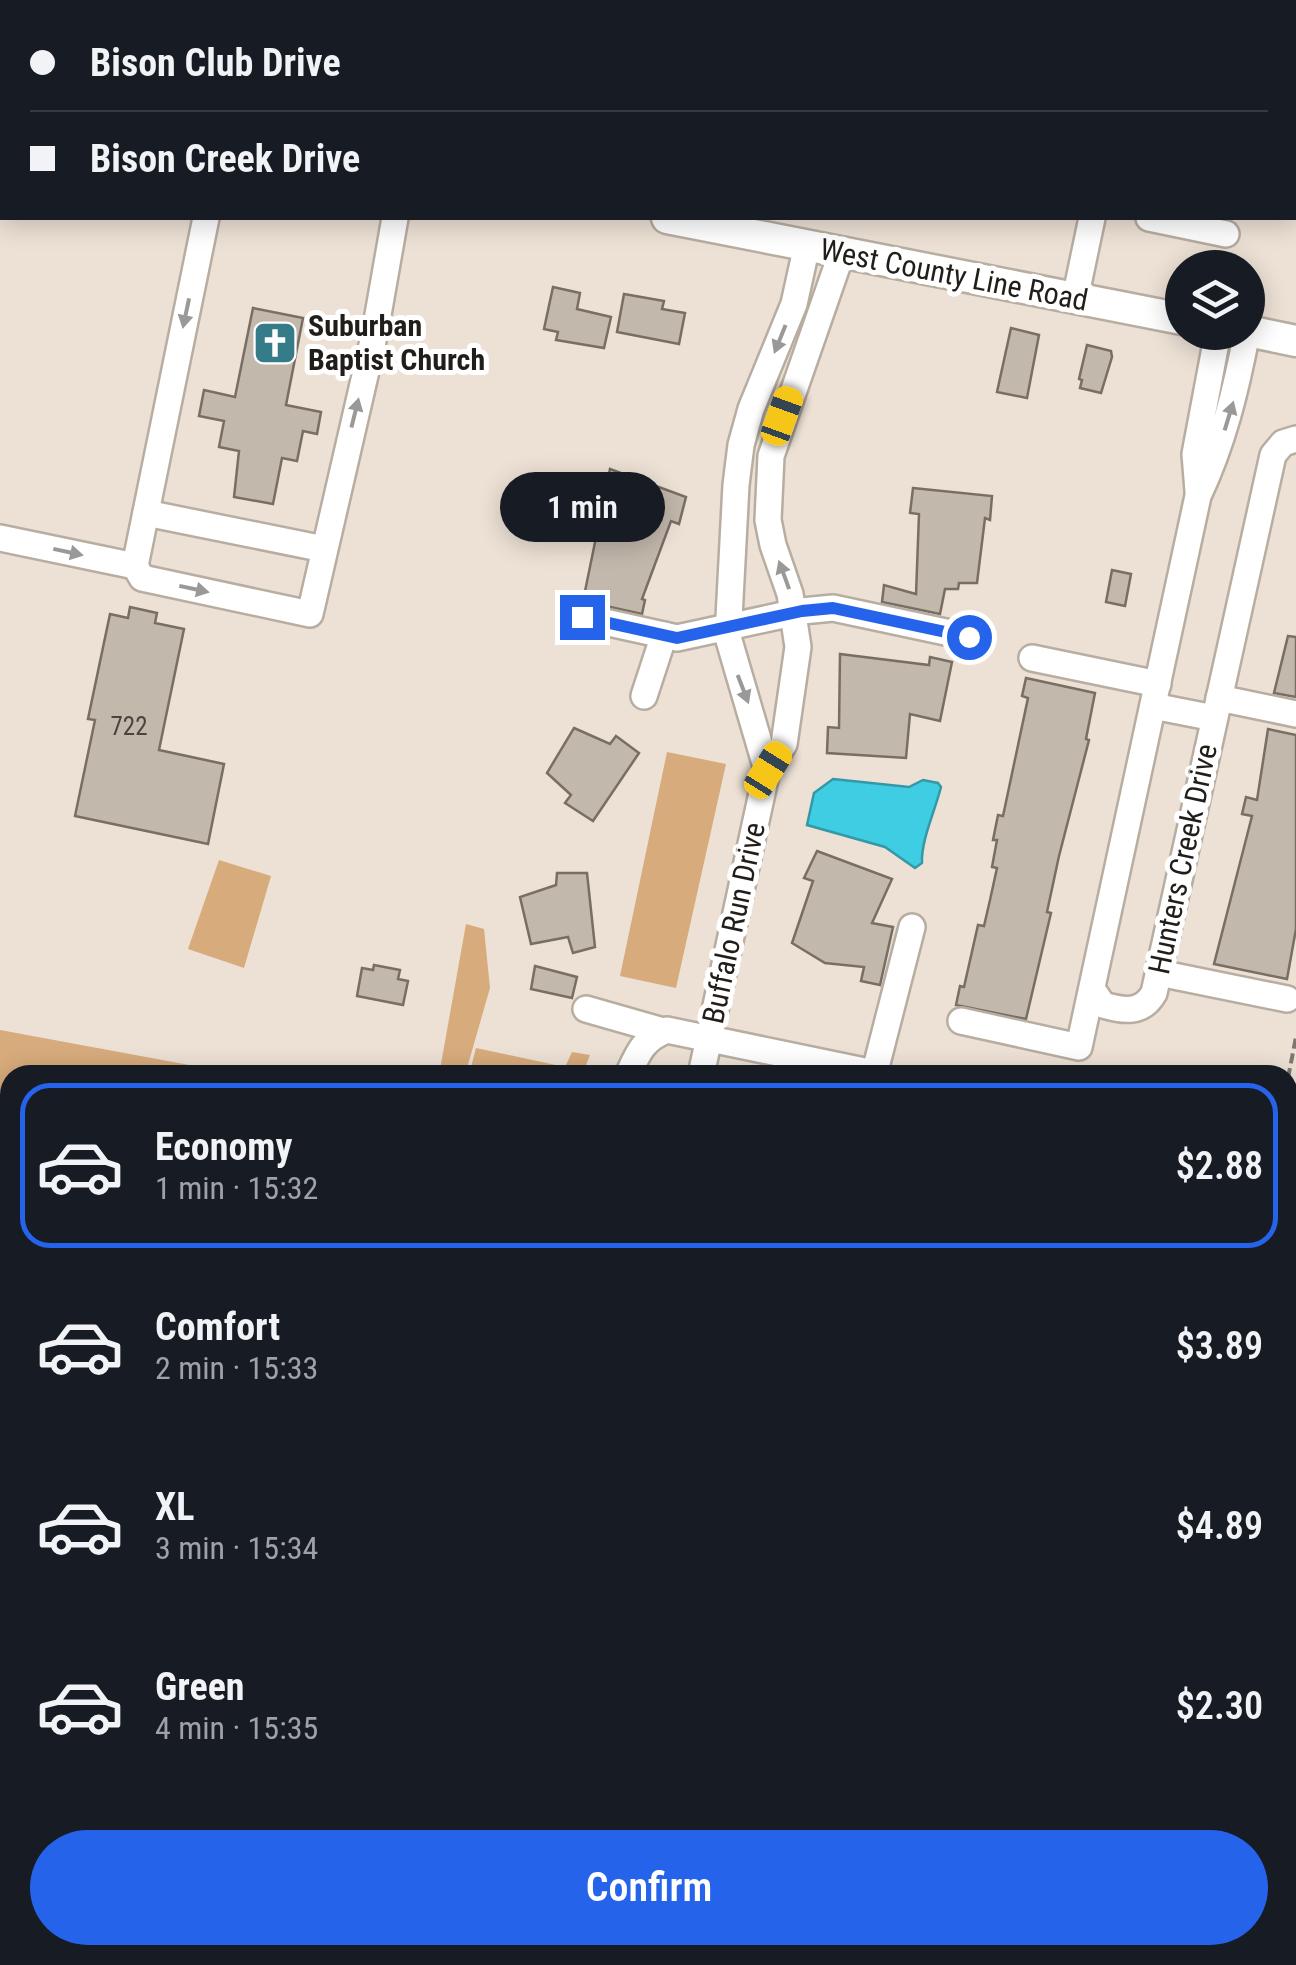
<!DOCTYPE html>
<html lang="en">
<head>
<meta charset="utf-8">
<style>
  :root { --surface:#171b24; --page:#20242c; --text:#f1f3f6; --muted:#9ea1a6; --line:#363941; --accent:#2563eb }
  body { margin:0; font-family:"Roboto Condensed",sans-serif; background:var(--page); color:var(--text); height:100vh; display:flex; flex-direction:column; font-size:38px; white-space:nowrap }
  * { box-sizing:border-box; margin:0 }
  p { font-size:32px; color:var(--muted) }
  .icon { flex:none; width:55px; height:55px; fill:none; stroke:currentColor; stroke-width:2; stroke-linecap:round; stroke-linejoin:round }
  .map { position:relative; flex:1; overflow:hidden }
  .panel { position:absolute; left:0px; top:1065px; width:1298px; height:900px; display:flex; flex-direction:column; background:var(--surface); border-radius:30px 30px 0 0; box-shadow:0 5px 25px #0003 }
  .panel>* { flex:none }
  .hud { position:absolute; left:0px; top:0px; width:1298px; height:220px; box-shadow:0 5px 25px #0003; display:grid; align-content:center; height:220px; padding:0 30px; background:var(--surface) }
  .buttons { position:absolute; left:1165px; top:250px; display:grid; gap:20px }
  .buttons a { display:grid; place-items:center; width:100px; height:100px; border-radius:50%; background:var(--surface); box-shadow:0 5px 25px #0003; font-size:50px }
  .end { position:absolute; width:45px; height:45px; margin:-22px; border:12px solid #2563eb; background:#fff; box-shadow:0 0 0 5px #fff }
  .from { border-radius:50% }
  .bubble { position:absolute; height:70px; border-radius:35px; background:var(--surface); box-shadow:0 5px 25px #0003; font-size:32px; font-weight:600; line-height:70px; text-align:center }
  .car { position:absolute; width:30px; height:60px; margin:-30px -15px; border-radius:12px; box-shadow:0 0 8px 2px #0007; background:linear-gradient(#f5c518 24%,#345 0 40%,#f5c518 0 76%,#345 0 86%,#f5c518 0) }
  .hud b { display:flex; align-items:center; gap:35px; height:95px; font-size:38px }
  .hud b+b { border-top:2px solid var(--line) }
  .hud i { width:25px; height:25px; background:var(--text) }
  ul { padding:18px 0 0; list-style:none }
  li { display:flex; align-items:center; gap:30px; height:165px; margin:0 20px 15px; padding:0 10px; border:5px solid transparent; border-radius:30px }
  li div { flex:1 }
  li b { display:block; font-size:38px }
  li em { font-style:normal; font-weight:600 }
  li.on { border-color:var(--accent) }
  li>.icon { width:90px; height:90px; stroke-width:1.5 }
  .action { display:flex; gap:20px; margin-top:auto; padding:20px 30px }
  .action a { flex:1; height:115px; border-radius:60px; background:var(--accent); color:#fff; font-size:40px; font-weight:600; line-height:115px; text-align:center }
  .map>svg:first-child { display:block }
  .green { fill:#d7ab7c }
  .water { fill:#3ecde3; stroke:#3598a6; stroke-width:2.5 }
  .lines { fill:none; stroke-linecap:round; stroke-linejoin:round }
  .stream { stroke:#3598a6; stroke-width:6 }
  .building { fill:#c3b8ac; stroke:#796e63; stroke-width:2.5 }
  .minor-casing { stroke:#b8ada1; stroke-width:30 }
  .major-casing { stroke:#b8ada1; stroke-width:35 }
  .path { stroke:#7f7770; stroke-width:4; stroke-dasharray:10 5; stroke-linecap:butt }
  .minor { stroke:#fff; stroke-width:25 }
  .major { stroke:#fff; stroke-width:30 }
  .oneway { fill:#9b9998 }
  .route { stroke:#2563eb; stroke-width:12 }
  .labels { text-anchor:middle; stroke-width:10; stroke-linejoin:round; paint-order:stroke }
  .number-label { font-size:25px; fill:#4a443e }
  .street-label { font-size:30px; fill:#211d19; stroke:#fff }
  .poi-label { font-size:30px; font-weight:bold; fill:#211d19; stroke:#fff; text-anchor:start }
</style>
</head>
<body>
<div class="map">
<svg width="1296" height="1965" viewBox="0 0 1296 1965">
  <rect width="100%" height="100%" fill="#ede1d5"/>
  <!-- green -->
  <g class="green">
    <polygon points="667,752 726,764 676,988 620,976"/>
    <polygon points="219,860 271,876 244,968 188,949"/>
    <polygon points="466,924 484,929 490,988 465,1075 439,1075"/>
    <polygon points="0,1030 222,1071 221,1075 10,1075 10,1955 79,1955 77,1965 0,1965"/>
    <polygon points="476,1048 565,1067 572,1052 590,1055 582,1075 469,1075"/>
  </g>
  <!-- water -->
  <g class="water">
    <path d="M833,779L909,787L923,780L938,783L941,787C935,811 921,840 922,863L915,868L885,847L807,825L814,793Z"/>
    <path d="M1296,1182V1336C1279,1299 1286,1222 1296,1182Z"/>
  </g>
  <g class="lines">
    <!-- stream -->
    <g class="stream">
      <polyline points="1288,1517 1296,1514"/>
      <polyline points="0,1554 10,1556"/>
    </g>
  </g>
  <!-- building -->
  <g class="building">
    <polygon points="553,287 580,293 577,309 611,317 604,348 556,340 558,332 544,329"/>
    <polygon points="624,294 664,301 662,309 685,313 679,344 617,332"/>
    <polygon points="253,308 303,318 286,405 321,412 317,434 303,431 297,461 282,458 273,504 234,497 239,451 219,447 224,421 199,416 204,390 235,397"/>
    <polygon points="1011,328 1039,335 1027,398 997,392"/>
    <polygon points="1087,345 1111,351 1112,357 1101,393 1080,388 1082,380 1079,379"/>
    <polygon points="610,469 686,497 679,524 671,521 642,599 645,600 642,614 583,601"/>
    <polygon points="913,488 992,496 990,520 985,518 977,583 959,583 958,589 945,589 940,614 882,602 884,585 916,594 919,514 910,513"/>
    <polygon points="1112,570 1131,574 1125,606 1106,602"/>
    <polygon points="130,607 157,613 155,623 184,629 159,750 224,764 208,844 75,816 95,720 88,719 110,614 128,618"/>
    <polygon points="1288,636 1296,637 1296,697 1274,693"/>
    <polygon points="840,654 929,665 930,657 952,662 940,721 910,714 906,758 827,753 828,727 839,728"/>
    <polygon points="1026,678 1095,693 1086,739 1089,740 1059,856 1047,912 1051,913 1026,1019 956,1005 960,986 964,987 978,925 984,926 990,900 997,868 992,867 997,840 993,840 998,815 1003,816 1028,698 1022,696"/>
    <polygon points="574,728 610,744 616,736 639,753 593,821 565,803 571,795 547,773"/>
    <polygon points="1268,729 1296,735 1296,929 1287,979 1214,964 1252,816 1242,814 1246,797 1257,800"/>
    <polygon points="817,851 892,879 872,923 893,927 880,985 861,981 864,967 825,963 792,943 813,881 804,878"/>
    <polygon points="557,873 587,873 595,947 573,953 568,937 531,944 520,897 556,885"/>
    <polygon points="374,965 400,970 398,979 408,981 403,1005 357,996 362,968 373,970"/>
    <polygon points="535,966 577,977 572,998 531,989"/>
  </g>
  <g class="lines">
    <defs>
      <g id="minor">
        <polyline points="248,2 248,0"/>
        <polyline points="544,2 544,0"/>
        <polyline points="1115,2 1115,0"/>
        <polyline points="1159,2 1160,0"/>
        <polyline points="206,218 135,566 142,578 310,614 375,332 395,218"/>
        <polyline points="1149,218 1226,234"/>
        <polyline points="1075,299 1092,218"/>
        <polyline points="1198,491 1195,454 1218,332"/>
        <polyline points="146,513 324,549"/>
        <polyline points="0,538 135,566"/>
        <polyline points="582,617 677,638 802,611 833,608 969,637"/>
        <polyline points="1032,658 1158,684"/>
        <polyline points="644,696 664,635"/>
        <polyline points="1219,698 1296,714"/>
        <polyline points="1153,706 1214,718"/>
        <polyline points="767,770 728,637 736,485 741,445 751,409 794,304 807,245"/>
        <polyline points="1159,973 1287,999"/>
        <path d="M1092,989L1103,1005C1124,1011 1142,1014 1154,993L1273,455L1283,443L1296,439"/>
        <polyline points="586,1009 663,1031"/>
        <path d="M961,1021L1079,1047L1198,496C1223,443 1236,390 1247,332"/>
        <path d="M628,1075C638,1053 643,1039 667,1030L874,1073"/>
        <polyline points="701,1075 767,770 784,744 798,647 790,594 773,545 768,520 771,456 842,252"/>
        <polyline points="874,1075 912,927"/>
        <polyline points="117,1965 120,1955"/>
        <polyline points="504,1965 525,1961 541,1965"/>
        <polyline points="946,1965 947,1955"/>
      </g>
      <g id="major">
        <polyline points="0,85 2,85"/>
        <polyline points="667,218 1182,319"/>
        <polyline points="1248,331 1296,341"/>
      </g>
    </defs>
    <!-- minor casing -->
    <use href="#minor" class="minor-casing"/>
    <!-- major casing -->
    <use href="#major" class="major-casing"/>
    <!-- path -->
    <g class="path">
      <polyline points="1288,1078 1296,1037"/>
      <polyline points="1288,1121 1294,1130"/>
      <polyline points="1288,1138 1296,1129"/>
      <polyline points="1288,1413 1296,1409"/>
    </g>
    <!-- minor -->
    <use href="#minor" class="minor"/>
    <!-- major -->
    <use href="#major" class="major"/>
  </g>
  <!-- one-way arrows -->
  <defs><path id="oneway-solid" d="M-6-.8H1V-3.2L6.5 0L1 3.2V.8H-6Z" transform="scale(2.5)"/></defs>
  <g class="oneway">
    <use href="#oneway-solid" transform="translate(186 313) rotate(102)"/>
    <use href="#oneway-solid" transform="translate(780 339) rotate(112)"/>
    <use href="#oneway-solid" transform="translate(355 413) rotate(-76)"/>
    <use href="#oneway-solid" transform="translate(1229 416) rotate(-73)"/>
    <use href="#oneway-solid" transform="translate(68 552) rotate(12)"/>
    <use href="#oneway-solid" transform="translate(784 575) rotate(-110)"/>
    <use href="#oneway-solid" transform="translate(194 589) rotate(12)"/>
    <use href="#oneway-solid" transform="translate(743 689) rotate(69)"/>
  </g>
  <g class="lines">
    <!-- route -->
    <polyline class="route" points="582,617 677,638 802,611 833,608 969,637"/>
  </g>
  <!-- icons -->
  <defs>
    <symbol id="church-square" viewBox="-11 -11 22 22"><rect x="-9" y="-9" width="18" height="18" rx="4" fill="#367c88" stroke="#fff"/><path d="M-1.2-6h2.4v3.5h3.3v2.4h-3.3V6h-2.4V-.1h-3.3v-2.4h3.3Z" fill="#fff"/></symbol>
  </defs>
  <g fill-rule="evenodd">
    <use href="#church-square" x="250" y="318" width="50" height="50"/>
  </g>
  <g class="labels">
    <!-- number labels -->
    <g class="number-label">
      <text x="129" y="735">722</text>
    </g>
    <!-- street labels -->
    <g class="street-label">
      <text transform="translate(954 275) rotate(11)" y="10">West County Line Road</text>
      <text transform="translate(1183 859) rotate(-78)" y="10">Hunters Creek Drive</text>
      <text transform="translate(734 923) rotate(-78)" y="10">Buffalo Run Drive</text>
    </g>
    <!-- poi labels -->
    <g class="poi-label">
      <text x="308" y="336">Suburban<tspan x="308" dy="34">Baptist Church</tspan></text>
    </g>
  </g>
</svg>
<div class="buttons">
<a><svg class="icon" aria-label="layers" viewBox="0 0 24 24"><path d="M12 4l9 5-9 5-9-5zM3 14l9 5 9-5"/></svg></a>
</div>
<i class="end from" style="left:969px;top:637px"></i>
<i class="end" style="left:582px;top:617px"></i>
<div class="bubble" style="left:500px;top:472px;width:165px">1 min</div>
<i class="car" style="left:782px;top:416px;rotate:20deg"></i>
<i class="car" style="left:768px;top:770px;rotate:32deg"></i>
<div class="hud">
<b><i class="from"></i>Bison Club Drive</b>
<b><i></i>Bison Creek Drive</b>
</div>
<section class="panel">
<ul>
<li class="on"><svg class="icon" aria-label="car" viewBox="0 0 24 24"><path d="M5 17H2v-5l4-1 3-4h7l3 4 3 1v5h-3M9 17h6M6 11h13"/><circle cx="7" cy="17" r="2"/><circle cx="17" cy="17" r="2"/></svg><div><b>Economy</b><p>1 min · 15:32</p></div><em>$2.88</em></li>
<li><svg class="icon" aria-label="car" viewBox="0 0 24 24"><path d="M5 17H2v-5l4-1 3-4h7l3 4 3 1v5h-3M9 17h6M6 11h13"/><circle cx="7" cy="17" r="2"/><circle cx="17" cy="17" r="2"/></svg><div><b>Comfort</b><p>2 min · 15:33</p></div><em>$3.89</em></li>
<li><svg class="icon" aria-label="car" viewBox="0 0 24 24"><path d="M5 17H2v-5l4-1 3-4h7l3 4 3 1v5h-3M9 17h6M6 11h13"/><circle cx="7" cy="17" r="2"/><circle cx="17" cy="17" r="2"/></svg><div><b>XL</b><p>3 min · 15:34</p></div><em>$4.89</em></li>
<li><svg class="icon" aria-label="car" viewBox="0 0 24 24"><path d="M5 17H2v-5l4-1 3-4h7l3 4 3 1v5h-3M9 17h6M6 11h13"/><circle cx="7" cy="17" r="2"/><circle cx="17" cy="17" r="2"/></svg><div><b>Green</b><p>4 min · 15:35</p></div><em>$2.30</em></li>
</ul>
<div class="action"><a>Confirm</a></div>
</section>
</div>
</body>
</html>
